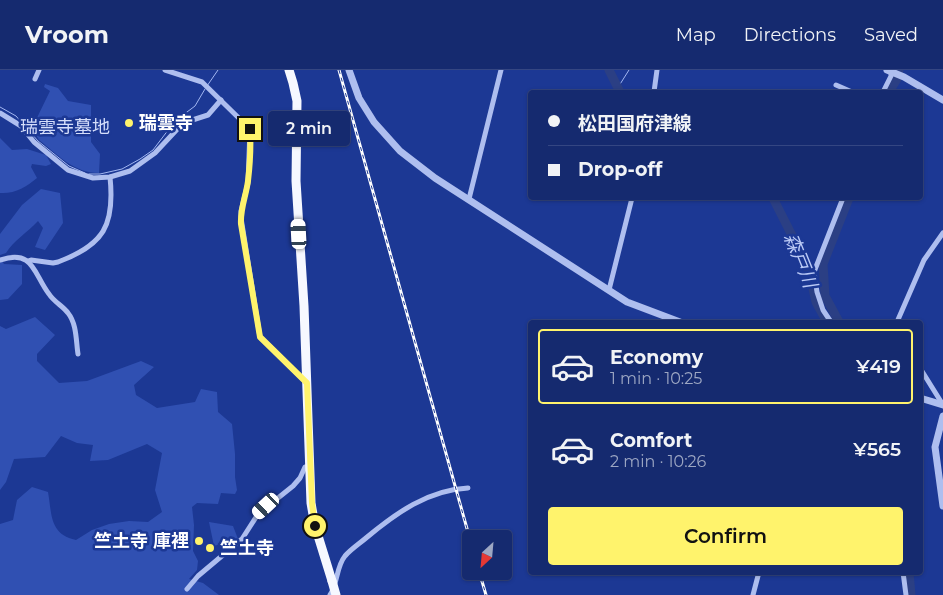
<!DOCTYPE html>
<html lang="en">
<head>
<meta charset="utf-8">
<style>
  :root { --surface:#152a6f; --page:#223677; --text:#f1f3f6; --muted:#9da7c3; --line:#344682; --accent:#fff36c }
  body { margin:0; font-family:Montserrat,"Noto Sans JP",sans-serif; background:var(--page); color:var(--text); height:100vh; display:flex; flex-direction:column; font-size:19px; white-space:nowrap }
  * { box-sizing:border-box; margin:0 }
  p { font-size:16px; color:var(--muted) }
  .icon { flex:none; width:28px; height:28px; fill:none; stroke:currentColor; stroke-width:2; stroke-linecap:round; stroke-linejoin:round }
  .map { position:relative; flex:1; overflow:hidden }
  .side { position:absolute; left:528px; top:250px; width:395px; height:255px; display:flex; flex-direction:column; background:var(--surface); border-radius:5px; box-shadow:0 1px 4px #0004,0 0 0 1px var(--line) }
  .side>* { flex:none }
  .hud { position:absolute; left:528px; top:20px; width:395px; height:110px; border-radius:5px; box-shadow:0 1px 4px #0004,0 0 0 1px var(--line); display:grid; align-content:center; height:110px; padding:0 20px; background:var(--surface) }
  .needle { width:32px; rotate:206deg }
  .controls { position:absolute; left:462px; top:460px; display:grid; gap:10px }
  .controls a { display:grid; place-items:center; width:50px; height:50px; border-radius:5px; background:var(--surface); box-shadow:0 1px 4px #0004,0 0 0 1px var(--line); font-size:25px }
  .end { position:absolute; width:22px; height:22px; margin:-11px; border:6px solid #fff36c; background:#111; box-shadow:0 0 0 2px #111 }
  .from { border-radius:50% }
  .bubble { position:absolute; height:35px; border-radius:5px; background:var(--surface); box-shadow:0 1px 4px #0004,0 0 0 1px var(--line); font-size:16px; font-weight:600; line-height:35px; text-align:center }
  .car { position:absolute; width:15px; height:30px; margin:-15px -8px; border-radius:6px; box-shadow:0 0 4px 1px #0007; background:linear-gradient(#fff 24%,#345 0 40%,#fff 0 76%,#345 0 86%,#fff 0) }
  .hud b { display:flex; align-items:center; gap:18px; height:48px; font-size:19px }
  .hud b+b { border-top:1px solid var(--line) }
  .hud i { width:12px; height:12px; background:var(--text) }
  ul { padding:9px 0 0; list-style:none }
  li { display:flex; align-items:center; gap:15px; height:75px; margin:0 10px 8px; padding:0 10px; border:2px solid transparent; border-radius:5px }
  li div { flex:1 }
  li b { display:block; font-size:19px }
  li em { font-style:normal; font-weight:600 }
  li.current { border-color:var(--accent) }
  li>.icon { width:45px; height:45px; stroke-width:1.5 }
  .primary-button { display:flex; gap:10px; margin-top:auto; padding:10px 20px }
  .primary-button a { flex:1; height:58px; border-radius:5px; background:var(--accent); color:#111; font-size:20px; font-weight:600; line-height:58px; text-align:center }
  header { display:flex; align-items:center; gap:30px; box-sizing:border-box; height:70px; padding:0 25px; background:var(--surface); border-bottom:1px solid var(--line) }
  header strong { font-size:24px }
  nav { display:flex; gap:28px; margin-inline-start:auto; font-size:18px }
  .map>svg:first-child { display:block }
  .green { fill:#3050b2 }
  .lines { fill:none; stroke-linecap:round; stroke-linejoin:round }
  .stream { stroke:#a2b6f1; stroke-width:1 }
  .river { stroke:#2b3f84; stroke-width:9 }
  .minor { stroke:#aebeef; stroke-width:5 }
  .tertiary { stroke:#aebeef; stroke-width:7 }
  .primary { stroke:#f6f8ff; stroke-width:9 }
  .rail-casing { stroke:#fff; stroke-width:3 }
  .rail { stroke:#1c3894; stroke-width:1; stroke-dasharray:4; stroke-linecap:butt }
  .primary-bridge { stroke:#f6f8ff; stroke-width:9 }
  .route { stroke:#fff36c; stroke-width:6 }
  .poi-dot { fill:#fff36c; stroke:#1c3894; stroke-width:2 }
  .labels { text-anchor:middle; stroke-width:5; stroke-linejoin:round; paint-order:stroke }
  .poi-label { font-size:18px; font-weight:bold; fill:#fff; stroke:#1c3894; text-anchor:start }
  .park-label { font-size:18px; fill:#d5defb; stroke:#1c3894 }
  .water-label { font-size:19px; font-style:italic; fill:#bbcaf6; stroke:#1c3894 }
</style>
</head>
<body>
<header>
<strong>Vroom</strong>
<nav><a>Map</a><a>Directions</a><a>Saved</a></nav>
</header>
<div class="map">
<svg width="943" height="525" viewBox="0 0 943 525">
  <rect width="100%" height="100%" fill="#1c3894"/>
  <!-- green -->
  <g class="green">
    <path d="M45,14L58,18L68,31L91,35V72L100,84L99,103C74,103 58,85 39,70L32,58L50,21L44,17Z"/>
    <path d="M0,68L12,80L27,79L46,85L51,94L46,96L32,94L31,97L37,108C26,117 15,124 0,123Z"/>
    <path d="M41,119L60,123L63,153L45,180L35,177L43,158L38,151C28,162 13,171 6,183L0,185V164L22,135Z"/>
    <polygon points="0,188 4,194 22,195 22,214 8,229 0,230"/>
    <path d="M35,247L55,265L37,284V291L59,313L87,311L141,291L154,297L134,315L136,325L157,338L195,332L201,319L217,322L218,342L232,354L235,384V407L237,420L235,424L221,423L218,434L197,433L192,437L194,455L193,481L198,491L197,500L189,509L203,513L219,525H0V454L13,450L17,430L32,417L48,422C52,444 49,464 76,470L92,460L109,454L129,451L148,452L162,442L155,420L162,383L147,374L108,390L90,391L93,375L77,373L61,366L45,387L14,389L6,412L0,420V256L6,259Z"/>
    <polygon points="209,452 233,456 238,469 214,476"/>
  </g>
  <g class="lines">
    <!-- stream -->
    <g class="stream">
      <polyline points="207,16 218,0"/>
      <polyline points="617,19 629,0"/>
      <polyline points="0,37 16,46 38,71 69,96 85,103"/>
      <polyline points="89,104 100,104 122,99 140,89 153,80 175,51 195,36 205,19"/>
    </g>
    <!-- river -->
    <g class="river">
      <polyline points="609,0 620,22"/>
      <polyline points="889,22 897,9 899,0"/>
      <polyline points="773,128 808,197 816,232 827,252"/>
      <polyline points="839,252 825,226 823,194 849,128"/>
      <polyline points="909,502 911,525"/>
    </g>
    <!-- minor -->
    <g class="minor">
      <polyline points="165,0 202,12 250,59 248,113 241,141 241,148 260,267 307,313"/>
      <polyline points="35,9 39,0"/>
      <polyline points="836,15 852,22"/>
      <polyline points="654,22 657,0"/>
      <polyline points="883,22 891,6 891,0"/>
      <polyline points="0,43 21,56 34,72 68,100 93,108 110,107 130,101 155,83 183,53 208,45 221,30"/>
      <polyline points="469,129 501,0"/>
      <path d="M0,190C34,179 33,203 49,224C54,232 63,236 68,243C77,254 76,272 78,284"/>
      <path d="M28,191L31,190L53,193L58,192C104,175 115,155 110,107"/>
      <polyline points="609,220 632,128"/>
      <polyline points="831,252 823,240 817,222 814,202 843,128"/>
      <polyline points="897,252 924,190 943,163"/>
      <polyline points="920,298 943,335"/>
      <polyline points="903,502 906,525"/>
      <polyline points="187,519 198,506 242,469 258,444 293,416 300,408 305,397 310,395"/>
      <path d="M330,525C338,513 336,497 345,486C351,479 359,474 366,468C396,443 428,420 468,418"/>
      <polyline points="753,525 759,502"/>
    </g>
    <!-- tertiary -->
    <g class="tertiary">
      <polyline points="349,0 359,28 374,52 400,81 435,108 627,232 680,252"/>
      <polyline points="887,0 904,7 943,30"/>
      <polyline points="920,328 943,335"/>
      <polyline points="943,346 935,377 943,436"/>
    </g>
    <!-- primary -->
    <polyline class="primary" points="289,0 293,13 297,31 296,111 304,236 311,433 315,456 332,511"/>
    <defs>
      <g id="rail">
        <polyline points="339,0 471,473"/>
        <polyline points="479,501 486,525"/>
      </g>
    </defs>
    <!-- rail casing -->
    <use href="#rail" class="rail-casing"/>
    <!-- rail -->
    <use href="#rail" class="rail"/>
    <!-- primary-bridge -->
    <polyline class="primary-bridge" points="332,511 336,525"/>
  </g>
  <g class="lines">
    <!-- route -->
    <path class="route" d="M250,59C251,76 250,94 248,111C246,126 240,139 241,154L260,267L307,313L312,433L315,456"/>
  </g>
  <!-- markers -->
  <g class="poi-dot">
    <circle cx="129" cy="53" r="5"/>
    <circle cx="199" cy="471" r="5"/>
    <circle cx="210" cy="478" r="5"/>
  </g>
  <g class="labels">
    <!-- poi labels -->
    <g class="poi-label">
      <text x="139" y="59">瑞雲寺</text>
      <text x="189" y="477" text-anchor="end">竺土寺 庫裡</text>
      <text x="220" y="484">竺土寺</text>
    </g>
    <!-- park labels -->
    <g class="park-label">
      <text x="65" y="63">瑞雲寺墓地</text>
    </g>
    <!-- water labels -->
    <g class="water-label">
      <text transform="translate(801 190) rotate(68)" y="7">森戸川</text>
    </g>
  </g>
</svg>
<div class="controls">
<a><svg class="needle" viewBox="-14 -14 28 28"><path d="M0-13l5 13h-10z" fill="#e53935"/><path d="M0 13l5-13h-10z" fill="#9da7c3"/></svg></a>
</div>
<i class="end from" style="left:315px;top:456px"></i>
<i class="end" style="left:250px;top:59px"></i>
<div class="bubble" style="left:268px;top:41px;width:82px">2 min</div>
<i class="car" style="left:299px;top:164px;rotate:357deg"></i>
<i class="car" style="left:266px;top:436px;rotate:227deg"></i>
<div class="hud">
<b><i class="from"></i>松田国府津線</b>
<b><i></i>Drop-off</b>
</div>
<section class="side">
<ul>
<li class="current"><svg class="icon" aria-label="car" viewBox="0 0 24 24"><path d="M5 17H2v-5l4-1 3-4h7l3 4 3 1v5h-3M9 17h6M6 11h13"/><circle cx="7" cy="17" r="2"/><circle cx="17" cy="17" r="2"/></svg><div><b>Economy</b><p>1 min · 10:25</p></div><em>¥419</em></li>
<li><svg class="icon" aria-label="car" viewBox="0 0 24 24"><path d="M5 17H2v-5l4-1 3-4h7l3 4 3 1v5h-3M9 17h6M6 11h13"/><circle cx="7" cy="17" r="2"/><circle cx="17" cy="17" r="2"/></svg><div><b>Comfort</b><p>2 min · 10:26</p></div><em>¥565</em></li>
</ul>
<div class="primary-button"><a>Confirm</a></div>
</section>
</div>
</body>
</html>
